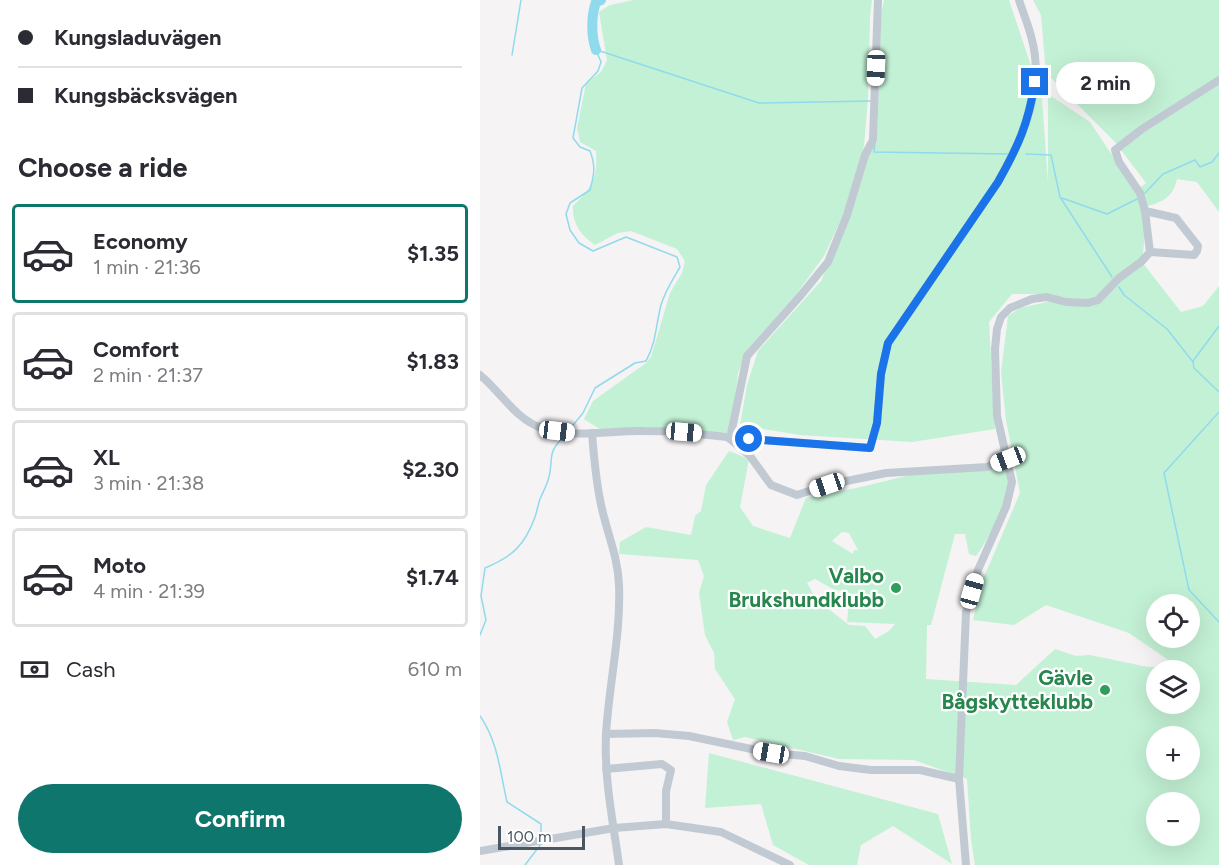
<!DOCTYPE html>
<html lang="en">
<head>
<meta charset="utf-8">
<style>
  :root { --surface:#fff; --page:#f7f7f7; --text:#2b2b33; --muted:#7c7c81; --line:#e1e1e2; --accent:#0f766e }
  body { margin:0; font-family:Figtree,sans-serif; background:var(--page); color:var(--text); height:100vh; display:flex; flex-direction:column; font-size:22px; white-space:nowrap }
  * { box-sizing:border-box; margin:0 }
  p { font-size:20px; color:var(--muted) }
  .icon { flex:none; width:33px; height:33px; fill:none; stroke:currentColor; stroke-width:2; stroke-linecap:round; stroke-linejoin:round }
  .map { position:relative; flex:1; overflow:hidden }
  .panel { display:flex; flex-direction:column; background:var(--surface); width:480px }
  .panel>* { flex:none }
  .guide { display:grid; align-content:center; height:132px; padding:0 18px; background:var(--surface) }
  .tools { position:absolute; left:666px; top:594px; display:grid; gap:12px }
  .tools a { display:grid; place-items:center; width:54px; height:54px; border-radius:50%; background:var(--surface); box-shadow:0 6px 24px #0002; font-size:30px }
  .scale { position:absolute; left:18px; bottom:15px; width:87px; box-sizing:border-box; padding-left:6px; border:3px solid #4a5661; border-top:0; font-size:16px; line-height:21px; white-space:nowrap; color:#4a5661; -webkit-text-stroke:4px #fff; paint-order:stroke }
  .end { position:absolute; width:27px; height:27px; margin:-14px; border:8px solid #1a73e8; background:#fff; box-shadow:0 0 0 3px #fff }
  .from { border-radius:50% }
  .bubble { position:absolute; height:42px; border-radius:21px; background:var(--surface); box-shadow:0 6px 24px #0002; font-size:20px; font-weight:700; line-height:42px; text-align:center }
  .car { position:absolute; width:18px; height:36px; margin:-18px -9px; border-radius:8px; box-shadow:0 0 4px 2px #0007; background:linear-gradient(#fff 24%,#345 0 40%,#fff 0 76%,#345 0 86%,#fff 0) }
  .guide b { display:flex; align-items:center; gap:21px; height:57px; font-size:22px }
  .guide b+b { border-top:2px solid var(--line) }
  .guide i { width:15px; height:15px; background:var(--text) }
  ul { padding:0; list-style:none }
  li { display:flex; align-items:center; gap:18px; height:99px; margin:0 12px 9px; padding:0 6px; border:3px solid var(--line); border-radius:6px }
  li div { flex:1 }
  li b { display:block; font-size:22px }
  li em { font-style:normal; font-weight:700 }
  li.on { border-color:var(--accent) }
  li>.icon { width:54px; height:54px; stroke-width:1.5 }
  h2 { padding:0 18px; font-size:27px; line-height:72px }
  .pay { display:flex; align-items:center; gap:15px; height:66px; padding:0 18px; font-size:22px }
  .pay p { margin-inline-start:auto }
  .cta { display:flex; gap:12px; margin-top:auto; padding:12px 18px }
  .cta a { flex:1; height:69px; border-radius:36px; background:var(--accent); color:#fff; font-size:24px; font-weight:700; line-height:69px; text-align:center }
  main { display:flex; flex:1; min-height:0 }
  .map>svg:first-child { display:block }
  .green { fill:#c3f1d5; fill-rule:evenodd }
  .lines { fill:none; stroke-linecap:round; stroke-linejoin:round }
  .stream { stroke:#90daee; stroke-width:1.5 }
  .river { stroke:#90daee; stroke-width:10 }
  .minor { stroke:#c1cad2; stroke-width:8 }
  .route { stroke:#1a73e8; stroke-width:8 }
  .leisure-dot { fill:#2e9e5b; stroke:#fff; stroke-width:2 }
  .labels { text-anchor:middle; stroke-width:4.5; stroke-linejoin:round; paint-order:stroke }
  .leisure-label { font-size:21px; font-weight:bold; fill:#27864d; stroke:#fff; text-anchor:end }
</style>
</head>
<body>
<main>
<section class="panel">
<div class="guide">
<b><i class="from"></i>Kungsladuvägen</b>
<b><i></i>Kungsbäcksvägen</b>
</div>
<h2>Choose a ride</h2>
<ul>
<li class="on"><svg class="icon" aria-label="car" viewBox="0 0 24 24"><path d="M5 17H2v-5l4-1 3-4h7l3 4 3 1v5h-3M9 17h6M6 11h13"/><circle cx="7" cy="17" r="2"/><circle cx="17" cy="17" r="2"/></svg><div><b>Economy</b><p>1 min · 21:36</p></div><em>$1.35</em></li>
<li><svg class="icon" aria-label="car" viewBox="0 0 24 24"><path d="M5 17H2v-5l4-1 3-4h7l3 4 3 1v5h-3M9 17h6M6 11h13"/><circle cx="7" cy="17" r="2"/><circle cx="17" cy="17" r="2"/></svg><div><b>Comfort</b><p>2 min · 21:37</p></div><em>$1.83</em></li>
<li><svg class="icon" aria-label="car" viewBox="0 0 24 24"><path d="M5 17H2v-5l4-1 3-4h7l3 4 3 1v5h-3M9 17h6M6 11h13"/><circle cx="7" cy="17" r="2"/><circle cx="17" cy="17" r="2"/></svg><div><b>XL</b><p>3 min · 21:38</p></div><em>$2.30</em></li>
<li><svg class="icon" aria-label="car" viewBox="0 0 24 24"><path d="M5 17H2v-5l4-1 3-4h7l3 4 3 1v5h-3M9 17h6M6 11h13"/><circle cx="7" cy="17" r="2"/><circle cx="17" cy="17" r="2"/></svg><div><b>Moto</b><p>4 min · 21:39</p></div><em>$1.74</em></li>
</ul>
<div class="pay"><svg class="icon" aria-label="cash" viewBox="0 0 24 24"><path d="M3 7h18v10H3z"/><circle cx="12" cy="12" r="2"/></svg>Cash<p>610 m</p></div>
<div class="cta"><a>Confirm</a></div>
</section>
<div class="map">
<svg width="739" height="865" viewBox="0 0 739 865">
  <rect width="100%" height="100%" fill="#f5f3f3"/>
  <!-- green -->
  <g class="green">
    <path d="M154,0H392L390,17L388,98L384,146L363,215L344,256L317,293L267,350L258,373L254,409L247,437L123,431L104,419L113,401L166,363L171,357L190,293L202,273L205,261L197,249L151,231L138,233L115,245C101,236 92,223 93,206C112,188 118,177 116,151L100,142L97,128L106,83L121,72L127,60L119,12L130,5Z"/>
    <path d="M404,0H529L562,99L568,182V94L610,122L656,191L666,183L635,142L566,73L561,15L553,0H739V212L717,182L697,179C693,197 684,201 668,206L662,262L701,312L723,306L739,286V865H495L491,839L487,779L434,760L359,759L265,737L253,740L247,722L255,699L235,669L234,653L225,635L219,593L224,576L218,560L139,554L140,542L166,527L211,535L215,516L221,511L226,485L249,451L269,459L260,507L273,526L310,538L326,498L381,487L430,475L526,468C527,472 529,478 529,482C529,502 507,541 496,556L489,554L485,534H475L451,625H447L446,679L536,685L575,649L596,656L610,655L668,667L697,666L649,633L566,605L534,625L493,620L504,577L540,493L526,420L521,373L528,316L540,308L567,302L573,294H532L509,322L515,429L432,442L320,435L260,425L267,385L278,351L341,281L350,261L388,154L397,142L401,15ZM362,532L369,533L378,550H374L373,554L352,541ZM335,579L353,589L370,593L367,622L415,624L409,631L395,639L385,626L369,625L337,600L327,583ZM676,604H710V638H676ZM676,670H710V704H676ZM676,736H710V770H676ZM676,802H710V836H676Z"/>
    <polygon points="229,753 458,814 472,864 413,826 381,845 377,865 329,865 293,845 281,804 225,808"/>
  </g>
  <g class="lines">
    <!-- stream -->
    <g class="stream">
      <polyline points="117,50 279,103 391,101"/>
      <polyline points="32,55 41,0"/>
      <polyline points="395,143 394,152 528,154"/>
      <polyline points="546,154 571,155 580,197 632,277"/>
      <polyline points="665,193 683,174 715,160 720,167 732,162 739,153"/>
      <polyline points="582,198 627,214 657,199"/>
      <polyline points="639,287 644,295 687,329 713,362 714,368 739,392"/>
      <polyline points="713,361 739,326"/>
      <polyline points="739,412 684,473 709,590 739,622"/>
      <path d="M89,430L103,413L115,388L155,363L166,361C176,344 176,324 181,305C185,291 193,279 200,267L197,257L146,237L113,251L99,243L90,230L86,214L90,203L110,190C114,175 116,166 110,151L100,147L93,138L102,88L118,71L121,62L116,50"/>
      <path d="M0,635L6,620L1,596L5,568C32,557 45,545 55,517C57,511 58,505 60,499C63,492 67,485 69,477C74,456 66,455 84,436"/>
      <path d="M0,716C18,742 20,771 27,802L61,824V837"/>
      <polyline points="45,865 61,844"/>
    </g>
    <!-- river -->
    <path class="river" d="M116,50C111,36 111,16 116,2L121,0"/>
    <!-- minor -->
    <g class="minor">
      <polyline points="665,211 696,218 718,246 717,251 714,255 670,252"/>
      <path d="M0,375C21,392 36,420 62,428C95,439 131,430 164,431C185,431 207,432 228,435C243,436 253,439 269,439L390,448L397,423L401,374L408,343L518,182C542,139 565,90 552,40C549,26 543,13 539,0"/>
      <path d="M112,433C114,459 116,484 122,509C128,535 138,558 139,585C141,635 129,684 126,734C124,779 133,821 139,865"/>
      <polyline points="250,439 267,356 321,295 348,262 367,215 385,155 393,140 398,0"/>
      <polyline points="250,439 270,456 291,485 317,495 347,485 406,473 507,467 528,459"/>
      <polyline points="126,734 175,733 209,736 291,753 325,756 359,766 391,770 440,770 479,779"/>
      <polyline points="126,769 182,764 191,770 186,791 186,824"/>
      <polyline points="0,851 134,828 186,824 241,832 310,865"/>
      <polyline points="486,865 479,779 486,612 498,570 526,507 532,482 517,416 515,349 517,329 521,317 530,308 552,299 567,297 586,302 608,303 618,300 639,278 661,262 670,252 665,211 660,193 639,162 635,150 662,129 739,80"/>
    </g>
  </g>
  <g class="lines">
    <!-- route -->
    <path class="route" d="M269,439L390,448L397,423L401,374L408,343L518,182C539,145 548,124 555,82"/>
  </g>
  <!-- markers -->
  <g class="leisure-dot">
    <circle cx="416" cy="588" r="6"/>
    <circle cx="625" cy="690" r="6"/>
  </g>
  <g class="labels">
    <!-- leisure labels -->
    <g class="leisure-label">
      <text x="404" y="583">Valbo<tspan x="404" dy="24">Brukshundklubb</tspan></text>
      <text x="613" y="685">Gävle<tspan x="613" dy="24">Bågskytteklubb</tspan></text>
    </g>
  </g>
</svg>
<div class="tools">
<a><svg class="icon" aria-label="locate" viewBox="0 0 24 24"><circle cx="12" cy="12" r="6"/><path d="M12 2v4M12 18v4M2 12h4M18 12h4"/></svg></a>
<a><svg class="icon" aria-label="layers" viewBox="0 0 24 24"><path d="M12 4l9 5-9 5-9-5zM3 14l9 5 9-5"/></svg></a>
<a>+</a>
<a>−</a>
</div>
<div class="scale">100 m</div>
<i class="end from" style="left:269px;top:439px"></i>
<i class="end" style="left:555px;top:82px"></i>
<div class="bubble" style="left:576px;top:62px;width:99px">2 min</div>
<i class="car" style="left:396px;top:68px;rotate:182deg"></i>
<i class="car" style="left:77px;top:431px;rotate:97deg"></i>
<i class="car" style="left:204px;top:432px;rotate:95deg"></i>
<i class="car" style="left:528px;top:459px;rotate:249deg"></i>
<i class="car" style="left:347px;top:485px;rotate:251deg"></i>
<i class="car" style="left:492px;top:591px;rotate:16deg"></i>
<i class="car" style="left:291px;top:753px;rotate:280deg"></i>
</div>
</main>
</body>
</html>
